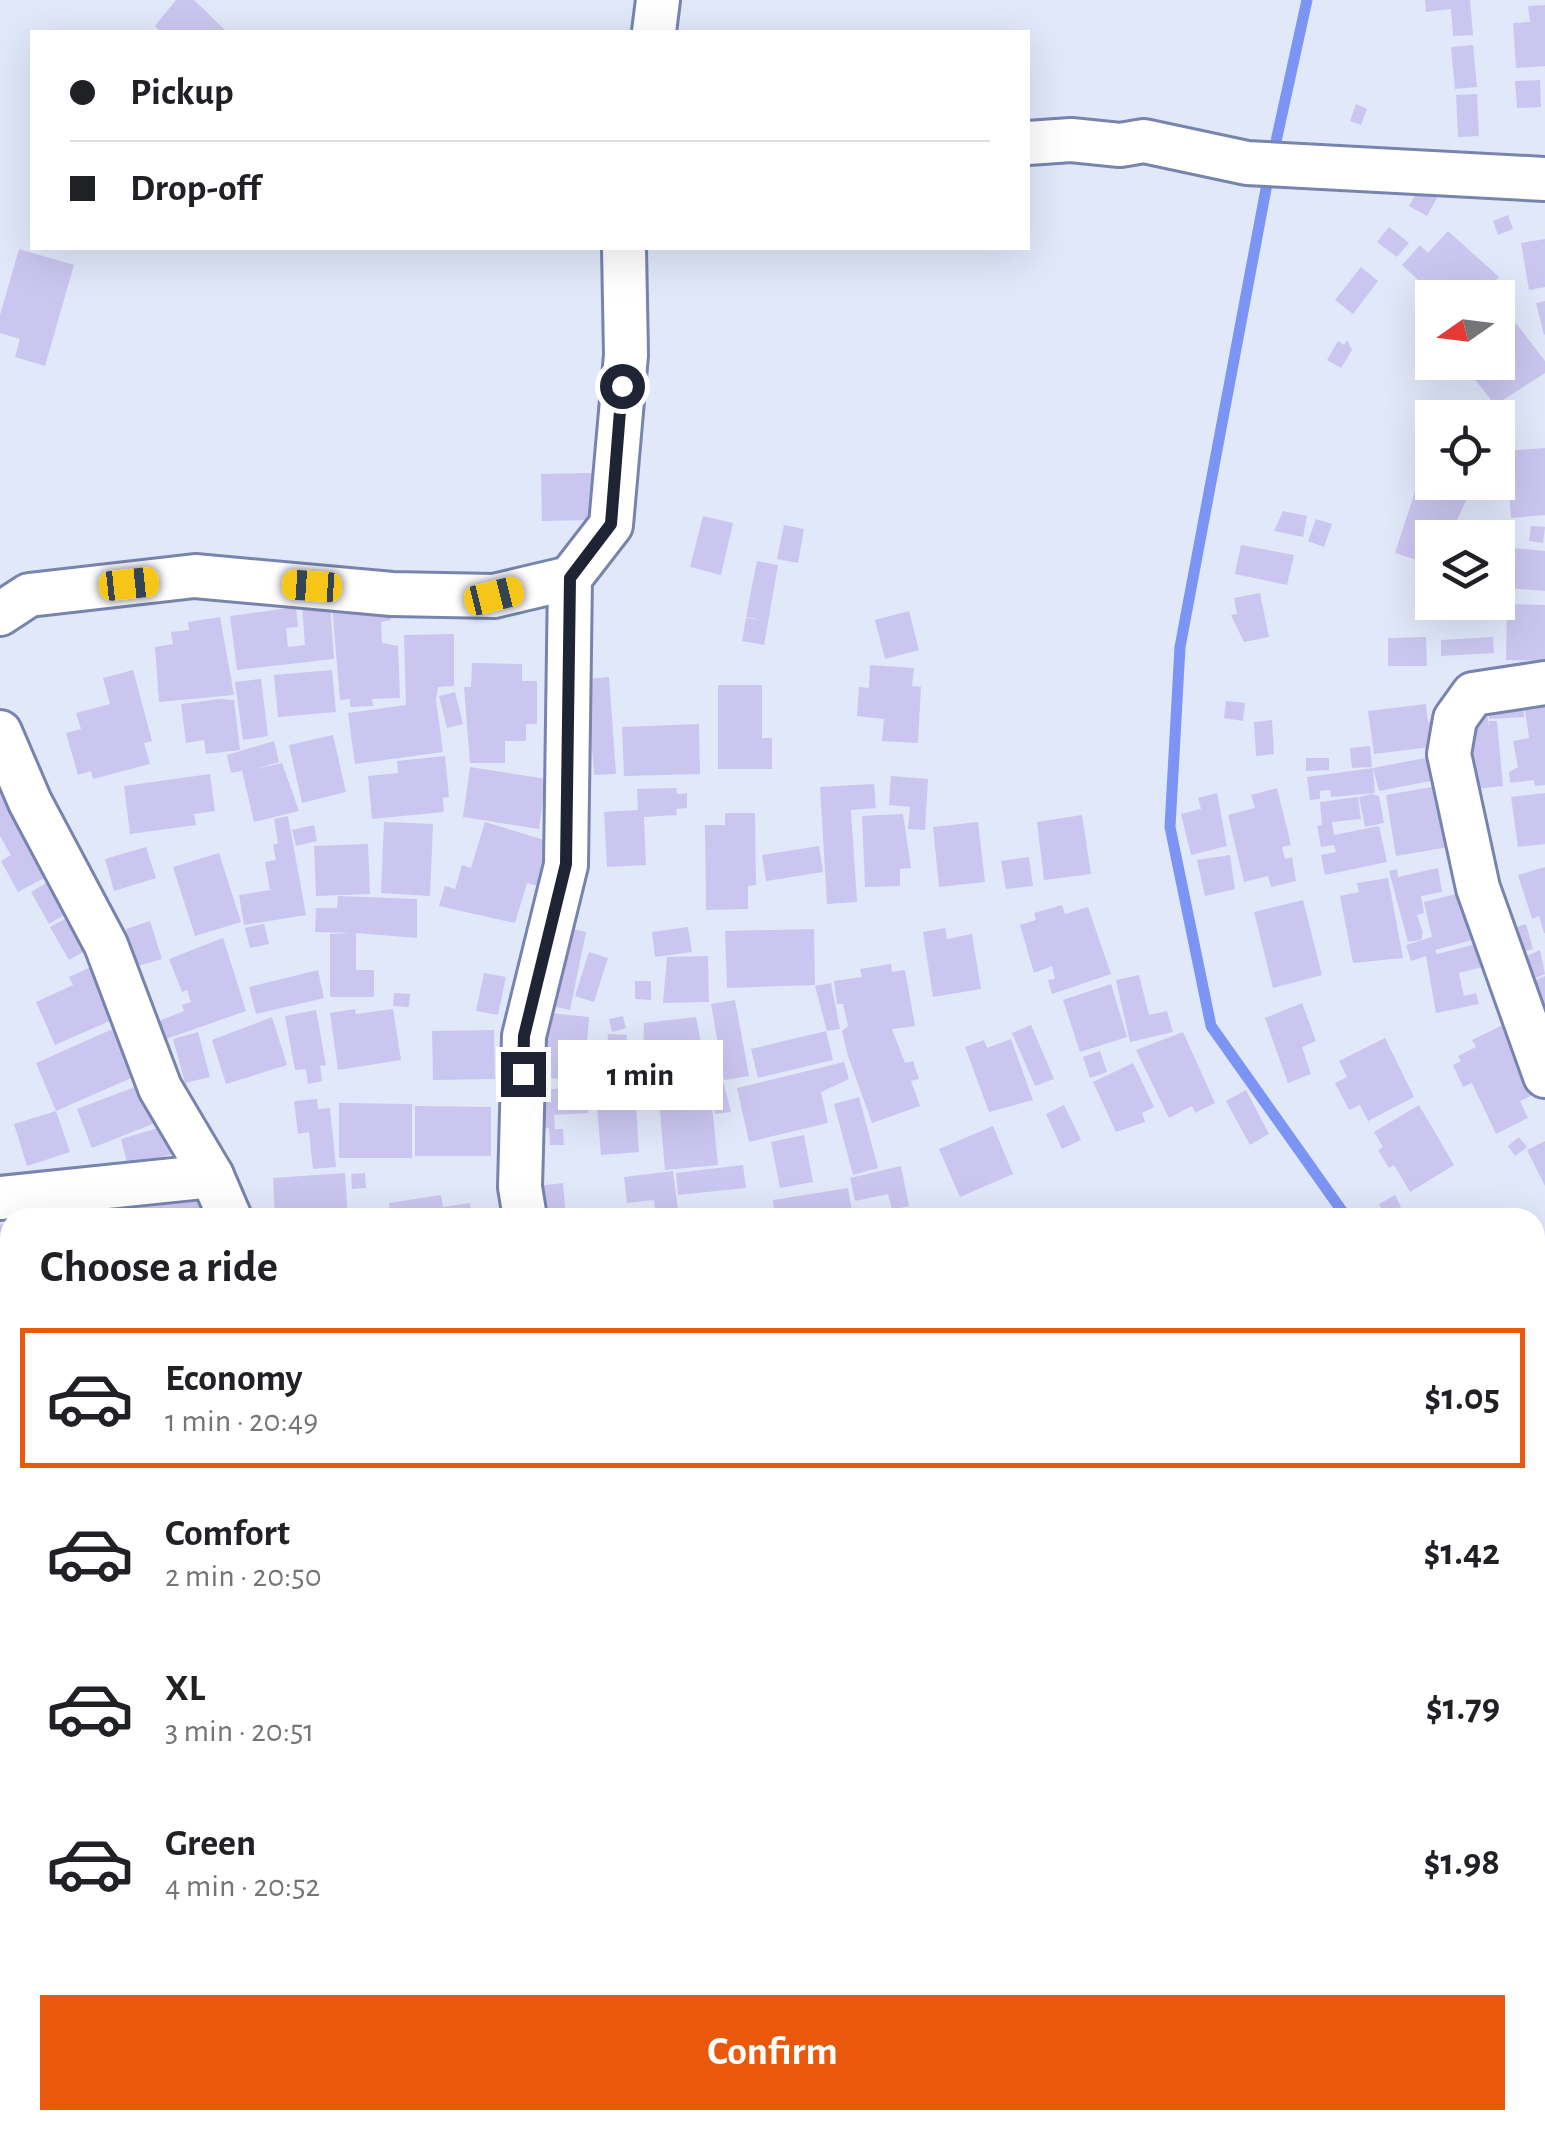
<!DOCTYPE html>
<html lang="en">
<head>
<meta charset="utf-8">
<style>
  :root { --surface:#fff; --page:#f2f2f2; --text:#202124; --muted:#757577; --line:#e0e0e0; --accent:#ea580c }
  body { margin:0; font-family:"Alegreya Sans",sans-serif; background:var(--page); color:var(--text); height:100vh; display:flex; flex-direction:column; font-size:38px; white-space:nowrap }
  * { box-sizing:border-box; margin:0 }
  p { font-size:32px; color:var(--muted) }
  .icon { flex:none; width:55px; height:55px; fill:none; stroke:currentColor; stroke-width:2; stroke-linecap:round; stroke-linejoin:round }
  .map { position:relative; flex:1; overflow:hidden }
  .sheet { position:absolute; left:0px; top:1208px; width:1545px; height:922px; display:flex; flex-direction:column; background:var(--surface); border-radius:30px 30px 0 0; box-shadow:0 10px 40px #0002 }
  .sheet>* { flex:none }
  .guide { position:absolute; left:30px; top:30px; width:1000px; height:220px; border-radius:0px; box-shadow:0 10px 40px #0002; display:grid; align-content:center; height:220px; padding:0 40px; background:var(--surface) }
  .needle { width:65px; rotate:256deg }
  .buttons { position:absolute; left:1415px; top:280px; display:grid; gap:20px }
  .buttons a { display:grid; place-items:center; width:100px; height:100px; border-radius:0px; background:var(--surface); box-shadow:0 10px 40px #0002; font-size:50px }
  .end { position:absolute; width:45px; height:45px; margin:-22px; border:12px solid #1f2435; background:#fff; box-shadow:0 0 0 5px #fff }
  .from { border-radius:50% }
  .bubble { position:absolute; height:70px; border-radius:0px; background:var(--surface); box-shadow:0 10px 40px #0002; font-size:32px; font-weight:700; line-height:70px; text-align:center }
  .car { position:absolute; width:30px; height:60px; margin:-30px -15px; border-radius:12px; box-shadow:0 0 8px 2px #0007; background:linear-gradient(#f5c518 24%,#345 0 40%,#f5c518 0 76%,#345 0 86%,#f5c518 0) }
  .guide b { display:flex; align-items:center; gap:35px; height:95px; font-size:38px }
  .guide b+b { border-top:2px solid var(--line) }
  .guide i { width:25px; height:25px; background:var(--text) }
  ul { padding:0; list-style:none }
  li { display:flex; align-items:center; gap:30px; height:140px; margin:0 20px 15px; padding:0 20px; border:5px solid transparent; border-radius:0px }
  li div { flex:1 }
  li b { display:block; font-size:38px }
  li em { font-style:normal; font-weight:700 }
  li.on { border-color:var(--accent) }
  li>.icon { width:90px; height:90px; stroke-width:1.5 }
  h2 { padding:0 40px; font-size:45px; line-height:120px }
  .cta { display:flex; gap:20px; margin-top:auto; padding:20px 40px }
  .cta a { flex:1; height:115px; border-radius:0px; background:var(--accent); color:#fff; font-size:40px; font-weight:700; line-height:115px; text-align:center }
  .map>svg:first-child { display:block }
  .lines { fill:none; stroke-linecap:round; stroke-linejoin:round }
  .stream { stroke:#7c94f3; stroke-width:11 }
  .building { fill:#cbc6ef }
  .street-casing { stroke:#7784ae; stroke-width:48 }
  .street { stroke:#fff; stroke-width:42 }
  .route { stroke:#1f2435; stroke-width:12 }
</style>
</head>
<body>
<div class="map">
<svg width="1545" height="2129" viewBox="0 0 1545 2129">
  <rect width="100%" height="100%" fill="#e1e8fa"/>
  <g class="lines">
    <!-- stream -->
    <g class="stream">
      <polyline points="1273,155 1307,0"/>
      <polyline points="1269,173 1180,647 1170,827 1211,1026 1347,1218"/>
      <polyline points="1535,1376 1545,1384"/>
    </g>
  </g>
  <!-- building -->
  <g class="building">
    <polygon points="176,0 194,0 227,32 161,32 155,26"/>
    <polygon points="1425,0 1470,0 1473,35 1453,36 1451,9 1426,12"/>
    <polygon points="1545,5 1545,66 1516,68 1513,23 1530,22 1528,6"/>
    <polygon points="1473,45 1477,87 1455,89 1451,47"/>
    <polygon points="1540,80 1541,107 1517,108 1515,81"/>
    <polygon points="1477,94 1479,136 1458,137 1456,95"/>
    <polygon points="1356,104 1367,109 1361,125 1350,121"/>
    <polygon points="1420,186 1438,196 1427,216 1409,206"/>
    <polygon points="1508,215 1513,229 1498,235 1493,221"/>
    <polygon points="1389,227 1409,243 1397,257 1377,242"/>
    <polygon points="1448,231 1499,277 1480,298 1432,298 1432,313 1422,303 1431,292 1402,265 1420,245 1428,253"/>
    <polygon points="1545,239 1545,287 1529,290 1521,243"/>
    <polygon points="19,249 74,265 45,366 15,357 20,339 0,333 0,315"/>
    <polygon points="1361,267 1378,281 1353,314 1335,300"/>
    <polygon points="1545,301 1545,334 1544,335 1536,303"/>
    <polygon points="1516,323 1545,361 1545,373 1495,405 1469,372 1481,362 1498,362 1498,337"/>
    <polygon points="1347,340 1352,350 1341,368 1327,360 1338,341 1344,345"/>
    <polygon points="1432,439 1432,482 1466,482 1462,496 1467,498 1449,538 1432,538 1432,565 1395,553"/>
    <polygon points="1545,448 1545,515 1511,518 1506,451"/>
    <polygon points="592,473 593,520 542,521 541,474"/>
    <polygon points="1283,511 1307,516 1303,537 1274,531"/>
    <polygon points="703,516 733,523 721,575 690,567"/>
    <polygon points="1316,519 1332,524 1324,547 1308,541"/>
    <polygon points="784,525 804,529 798,563 777,559"/>
    <polygon points="1531,526 1545,527 1543,543 1529,541"/>
    <polygon points="1241,545 1294,555 1287,585 1235,574"/>
    <polygon points="1512,548 1545,551 1545,591 1509,588"/>
    <polygon points="757,561 778,565 764,645 742,641 746,618 762,620 746,617"/>
    <polygon points="1260,593 1269,637 1244,642 1231,615 1237,614 1234,598"/>
    <polygon points="388,600 391,620 381,622 382,643 398,646 400,698 372,699 373,706 350,707 350,699 340,700 332,605"/>
    <polygon points="330,604 334,659 237,670 230,616 296,607 298,627 286,628 288,647 305,645 302,606"/>
    <polygon points="1507,604 1545,605 1545,661 1506,660"/>
    <polygon points="909,611 919,650 885,659 875,620"/>
    <polygon points="220,617 234,695 159,702 155,647 173,644 171,632 189,630 188,622"/>
    <polygon points="454,634 454,686 438,687 436,700 443,752 355,764 348,713 406,705 404,635"/>
    <polygon points="1426,637 1427,666 1388,666 1388,638"/>
    <polygon points="1493,637 1494,653 1441,656 1441,640"/>
    <polygon points="472,663 522,664 522,681 537,681 537,724 526,724 526,741 505,741 505,763 470,763 464,687 471,687"/>
    <polygon points="870,665 914,668 912,686 921,687 918,743 882,741 884,719 857,716 859,687 869,688"/>
    <polygon points="133,670 152,741 144,743 150,764 93,779 91,771 78,775 66,733 81,729 76,713 110,704 103,678"/>
    <polygon points="332,670 336,712 278,717 274,675"/>
    <polygon points="609,677 616,774 594,775 587,679"/>
    <polygon points="261,679 268,736 243,740 235,682"/>
    <polygon points="718,685 762,685 762,738 772,738 772,769 718,769"/>
    <polygon points="455,692 463,724 447,728 439,696"/>
    <polygon points="1523,692 1524,717 1489,719 1488,694"/>
    <polygon points="220,699 234,700 240,750 206,754 204,740 186,743 181,704"/>
    <polygon points="1226,701 1245,703 1243,721 1224,718"/>
    <polygon points="1426,704 1428,722 1436,722 1439,746 1374,754 1368,711"/>
    <polygon points="1545,707 1545,785 1535,786 1534,780 1510,783 1509,772 1518,767 1513,741 1529,738 1525,710"/>
    <polygon points="1487,713 1489,726 1489,721 1497,721 1503,786 1475,789 1468,715"/>
    <polygon points="1272,720 1274,754 1256,756 1254,722"/>
    <polygon points="699,724 700,774 624,776 622,727"/>
    <polygon points="333,735 346,792 302,803 289,745"/>
    <polygon points="274,741 279,762 252,770 282,763 299,811 254,822 242,771 231,773 227,755"/>
    <polygon points="1370,746 1372,767 1352,768 1350,748"/>
    <polygon points="1441,755 1446,778 1379,791 1373,768"/>
    <polygon points="445,756 449,797 443,798 444,812 372,819 368,776 398,773 397,761"/>
    <polygon points="1306,758 1329,758 1329,770 1306,771"/>
    <polygon points="470,767 546,779 539,829 463,817"/>
    <polygon points="1373,768 1375,793 1331,797 1330,790 1320,791 1320,799 1310,800 1307,777"/>
    <polygon points="210,774 215,811 194,814 196,825 130,834 124,786"/>
    <polygon points="891,776 928,779 925,830 908,829 910,807 889,805"/>
    <polygon points="874,784 876,808 851,810 857,902 827,904 820,787"/>
    <polygon points="16,787 61,869 18,892 1,861 11,855 0,836 0,795"/>
    <polygon points="1432,787 1435,805 1441,804 1449,847 1396,856 1386,795"/>
    <polygon points="676,788 677,794 687,793 687,808 676,809 677,815 644,817 646,865 607,867 604,812 638,810 637,789"/>
    <polygon points="1277,788 1291,845 1282,847 1285,859 1292,857 1296,881 1271,887 1268,876 1244,882 1228,815 1255,808 1251,795"/>
    <polygon points="1217,793 1227,846 1191,855 1181,814 1201,809 1198,798"/>
    <polygon points="1545,793 1545,844 1518,847 1511,797"/>
    <polygon points="1372,794 1379,796 1384,823 1365,827 1359,797"/>
    <polygon points="1358,797 1361,819 1332,822 1334,835 1379,826 1387,862 1325,875 1321,855 1336,852 1334,845 1321,847 1317,826 1322,825 1320,802"/>
    <polygon points="725,813 755,813 756,885 748,886 748,909 706,910 705,825 725,825"/>
    <polygon points="903,814 911,868 900,869 900,886 865,887 862,816"/>
    <polygon points="1082,815 1091,874 1044,880 1037,822"/>
    <polygon points="288,816 306,915 244,925 239,895 270,890 265,862 276,860 273,845 278,843 274,819"/>
    <polygon points="384,822 433,824 430,896 381,893"/>
    <polygon points="485,822 564,846 552,890 527,883 515,923 439,906 445,886 455,889 462,865 471,868"/>
    <polygon points="978,822 985,882 939,887 933,827"/>
    <polygon points="314,825 317,841 296,846 292,830"/>
    <polygon points="368,844 370,894 316,896 314,846"/>
    <polygon points="819,846 823,872 766,881 762,855"/>
    <polygon points="146,847 156,878 114,891 105,859"/>
    <polygon points="219,853 241,922 195,936 173,867"/>
    <polygon points="1230,855 1235,889 1205,896 1197,860"/>
    <polygon points="1029,857 1033,886 1006,889 1001,861"/>
    <polygon points="1545,867 1545,933 1544,933 1539,916 1532,919 1518,875"/>
    <polygon points="1438,868 1442,892 1421,896 1424,913 1417,915 1423,933 1421,940 1408,942 1389,871 1397,869 1398,877"/>
    <polygon points="1388,878 1403,958 1353,963 1340,896 1359,892 1357,883"/>
    <polygon points="51,880 69,912 49,924 31,892"/>
    <polygon points="1468,891 1480,938 1435,950 1437,954 1476,944 1482,967 1459,973 1464,996 1476,993 1479,1004 1436,1013 1426,956 1411,961 1406,945 1432,937 1424,902"/>
    <polygon points="338,896 417,899 417,938 356,933 356,970 374,970 374,997 330,997 330,934 351,933 315,932 316,908 337,908"/>
    <polygon points="1303,900 1322,975 1273,988 1254,912"/>
    <polygon points="1062,905 1065,914 1088,907 1111,974 1052,994 1048,980 1055,979 1052,966 1034,973 1020,925 1036,920 1034,913"/>
    <polygon points="83,909 101,942 69,960 50,927"/>
    <polygon points="150,921 162,959 138,966 126,929"/>
    <polygon points="264,924 269,944 250,948 245,928"/>
    <polygon points="1526,924 1533,949 1522,952 1514,928"/>
    <polygon points="564,927 586,932 570,1010 547,1005"/>
    <polygon points="688,927 692,952 655,957 652,932"/>
    <polygon points="945,928 947,939 972,934 981,989 933,997 923,932"/>
    <polygon points="814,929 815,985 727,988 725,931"/>
    <polygon points="223,938 246,1011 166,1039 159,1021 184,1011 182,1005 191,1002 187,990 182,992 169,959"/>
    <polygon points="1540,950 1545,974 1529,981 1520,959"/>
    <polygon points="589,952 608,958 594,1002 575,996"/>
    <polygon points="708,956 709,1002 663,1003 667,957"/>
    <polygon points="891,964 892,972 905,970 915,1026 892,1029 905,1063 913,1061 919,1079 911,1081 920,1106 872,1123 848,1056 842,1031 848,1026 843,1004 837,1004 834,981 862,977 860,969"/>
    <polygon points="91,967 114,1019 55,1045 36,1002 73,985 69,977"/>
    <polygon points="318,970 324,998 256,1014 249,987"/>
    <polygon points="484,973 506,977 498,1015 476,1011"/>
    <polygon points="1139,975 1149,1015 1167,1011 1173,1032 1130,1042 1116,980"/>
    <polygon points="1545,976 1545,1017 1531,982"/>
    <polygon points="635,981 651,981 651,1000 635,999"/>
    <polygon points="831,983 840,1029 827,1031 815,986"/>
    <polygon points="1111,984 1127,1037 1080,1052 1063,1000"/>
    <polygon points="394,993 410,994 409,1007 393,1006"/>
    <polygon points="735,1000 749,1076 724,1080 711,1004"/>
    <polygon points="1302,1003 1316,1041 1302,1047 1311,1074 1288,1083 1265,1018"/>
    <polygon points="355,1009 356,1014 393,1009 401,1060 338,1070 330,1013"/>
    <polygon points="316,1010 326,1065 320,1066 322,1081 308,1084 306,1069 295,1070 285,1016"/>
    <polygon points="540,1012 589,1017 584,1081 534,1077"/>
    <polygon points="623,1016 626,1028 612,1032 609,1019"/>
    <polygon points="272,1017 287,1065 226,1084 212,1040"/>
    <polygon points="696,1017 705,1064 718,1062 731,1112 715,1114 711,1090 682,1094 679,1067 694,1064 643,1068 644,1023"/>
    <polygon points="1511,1021 1535,1094 1520,1101 1528,1118 1496,1134 1472,1083 1463,1087 1453,1065 1461,1061 1458,1056 1476,1047 1472,1040"/>
    <polygon points="1031,1025 1054,1079 1035,1086 1012,1033"/>
    <polygon points="117,1027 138,1075 56,1111 70,1152 27,1166 14,1124 56,1111 36,1063"/>
    <polygon points="494,1030 495,1079 433,1080 432,1031"/>
    <polygon points="826,1031 833,1060 758,1078 751,1049"/>
    <polygon points="198,1032 210,1077 185,1083 173,1039"/>
    <polygon points="1183,1032 1215,1103 1195,1113 1192,1106 1169,1118 1136,1050"/>
    <polygon points="608,1034 627,1035 625,1068 631,1068 631,1087 604,1088 603,1068 620,1068 606,1067"/>
    <polygon points="1385,1038 1414,1097 1368,1121 1360,1105 1349,1110 1335,1083 1347,1077 1339,1061"/>
    <polygon points="1011,1039 1033,1100 989,1112 965,1047 984,1040 987,1048"/>
    <polygon points="1100,1051 1107,1072 1090,1078 1083,1057"/>
    <polygon points="844,1062 849,1079 821,1092 828,1123 749,1142 737,1088"/>
    <polygon points="1133,1063 1154,1107 1142,1113 1145,1122 1116,1132 1093,1082"/>
    <polygon points="140,1085 155,1123 92,1148 77,1109"/>
    <polygon points="586,1086 588,1113 554,1115 555,1129 563,1129 564,1145 550,1145 549,1128 534,1129 531,1091"/>
    <polygon points="1246,1090 1269,1134 1250,1145 1226,1101"/>
    <polygon points="711,1095 718,1165 665,1170 659,1100"/>
    <polygon points="859,1097 878,1168 853,1175 834,1104"/>
    <polygon points="317,1099 318,1109 330,1108 336,1167 313,1169 309,1132 298,1134 294,1101"/>
    <polygon points="339,1103 412,1104 412,1158 339,1158"/>
    <polygon points="636,1105 639,1152 601,1155 597,1108"/>
    <polygon points="1064,1105 1081,1140 1062,1149 1046,1114"/>
    <polygon points="1419,1105 1454,1165 1410,1192 1394,1165 1389,1168 1378,1150 1383,1147 1374,1132"/>
    <polygon points="415,1106 491,1107 491,1156 415,1156"/>
    <polygon points="168,1125 176,1153 128,1166 121,1139"/>
    <polygon points="993,1126 1013,1174 960,1197 939,1149"/>
    <polygon points="804,1135 813,1182 780,1188 771,1142"/>
    <polygon points="1519,1137 1527,1147 1515,1156 1508,1146"/>
    <polygon points="1545,1141 1545,1186 1527,1150"/>
    <polygon points="743,1165 746,1188 678,1195 676,1173"/>
    <polygon points="901,1166 909,1206 892,1210 888,1194 855,1201 850,1178"/>
    <polygon points="673,1171 679,1218 656,1218 654,1200 627,1203 624,1177"/>
    <polygon points="345,1173 348,1218 275,1218 273,1178"/>
    <polygon points="365,1173 366,1188 352,1189 351,1174"/>
    <polygon points="563,1183 566,1218 539,1218 536,1186"/>
    <polygon points="848,1188 853,1218 775,1218 773,1200"/>
    <polygon points="201,1190 215,1215 125,1218 123,1209"/>
    <polygon points="441,1195 443,1207 470,1203 472,1218 391,1218 389,1203"/>
    <polygon points="1395,1195 1401,1207 1385,1216 1379,1204"/>
    <polygon points="106,1202 110,1218 87,1218 85,1208"/>
    <polygon points="4,1224 8,1288 0,1290 0,1225"/>
    <polygon points="10,1290 10,1321 0,1309 0,1299"/>
    <polygon points="0,1328 10,1337 10,1374 0,1385"/>
    <polygon points="0,1397 10,1407 10,1428 0,1438"/>
    <polygon points="10,1482 10,1513 0,1524 0,1493"/>
    <polygon points="0,1547 10,1558 10,1606 3,1613"/>
    <polygon points="1535,1584 1545,1595 1545,1603 1535,1612"/>
    <polygon points="1535,1680 1545,1691 1535,1706"/>
    <polygon points="1545,1721 1545,1755 1535,1743 1535,1729"/>
    <polygon points="1541,1763 1545,1767 1545,1839 1537,1845 1535,1768"/>
    <polygon points="10,1794 10,1846 0,1847 0,1795"/>
    <rect x="0" y="1849" width="10" height="71"/>
    <polygon points="1535,1906 1545,1922 1545,1931 1535,1937"/>
    <polygon points="0,1934 10,1936 10,2002 0,2000"/>
    <polygon points="1545,1973 1545,2012 1535,1998 1535,1980"/>
    <polygon points="1535,2006 1545,2016 1545,2038 1535,2048"/>
    <polygon points="1545,2049 1545,2117 1535,2112 1535,2071"/>
    <polygon points="10,2072 10,2120 37,2120 33,2129 0,2129 0,2095"/>
    <polygon points="1535,2117 1545,2121 1545,2129 1512,2129 1515,2120"/>
    <rect x="326" y="2120" width="65" height="9"/>
    <polygon points="520,2120 573,2120 575,2129 522,2129"/>
    <polygon points="688,2120 743,2120 741,2129 686,2129"/>
    <polygon points="752,2120 775,2120 774,2129 751,2129"/>
    <polygon points="953,2120 976,2120 977,2129 901,2129 901,2125"/>
    <polygon points="1002,2120 1043,2120 1047,2129 1003,2129"/>
    <polygon points="1166,2120 1265,2120 1264,2129 1164,2129"/>
  </g>
  <g class="lines">
    <defs>
      <g id="street">
        <polyline points="654,32 658,0"/>
        <polyline points="1028,143 1071,140 1120,145 1144,141 1247,163 1545,179"/>
        <polyline points="0,614 29,595 195,576 392,594 494,596 570,578"/>
        <polyline points="1545,683 1473,694 1455,719 1449,754 1478,888 1545,1076"/>
        <polyline points="0,732 30,802 106,945 160,1088 212,1176 230,1218"/>
        <polyline points="0,1198 212,1176"/>
        <polyline points="525,1218 520,1187 524,1036 566,865 570,578 611,525 626,355 624,248"/>
        <polyline points="478,2120 479,2129"/>
      </g>
    </defs>
    <!-- street casing -->
    <use href="#street" class="street-casing"/>
    <!-- street -->
    <use href="#street" class="street"/>
  </g>
  <g class="lines">
    <!-- route -->
    <polyline class="route" points="523,1074 524,1036 566,864 570,578 611,524 622,386"/>
  </g>
</svg>
<div class="buttons">
<a><svg class="needle" viewBox="-14 -14 28 28"><path d="M0-13l5 13h-10z" fill="#e53935"/><path d="M0 13l5-13h-10z" fill="#757577"/></svg></a>
<a><svg class="icon" aria-label="locate" viewBox="0 0 24 24"><circle cx="12" cy="12" r="6"/><path d="M12 2v4M12 18v4M2 12h4M18 12h4"/></svg></a>
<a><svg class="icon" aria-label="layers" viewBox="0 0 24 24"><path d="M12 4l9 5-9 5-9-5zM3 14l9 5 9-5"/></svg></a>
</div>
<i class="end from" style="left:622px;top:386px"></i>
<i class="end" style="left:523px;top:1074px"></i>
<div class="bubble" style="left:558px;top:1040px;width:165px">1 min</div>
<i class="car" style="left:129px;top:584px;rotate:84deg"></i>
<i class="car" style="left:312px;top:586px;rotate:274deg"></i>
<i class="car" style="left:494px;top:596px;rotate:76deg"></i>
<div class="guide">
<b><i class="from"></i>Pickup</b>
<b><i></i>Drop-off</b>
</div>
<section class="sheet">
<h2>Choose a ride</h2>
<ul>
<li class="on"><svg class="icon" aria-label="car" viewBox="0 0 24 24"><path d="M5 17H2v-5l4-1 3-4h7l3 4 3 1v5h-3M9 17h6M6 11h13"/><circle cx="7" cy="17" r="2"/><circle cx="17" cy="17" r="2"/></svg><div><b>Economy</b><p>1 min · 20:49</p></div><em>$1.05</em></li>
<li><svg class="icon" aria-label="car" viewBox="0 0 24 24"><path d="M5 17H2v-5l4-1 3-4h7l3 4 3 1v5h-3M9 17h6M6 11h13"/><circle cx="7" cy="17" r="2"/><circle cx="17" cy="17" r="2"/></svg><div><b>Comfort</b><p>2 min · 20:50</p></div><em>$1.42</em></li>
<li><svg class="icon" aria-label="car" viewBox="0 0 24 24"><path d="M5 17H2v-5l4-1 3-4h7l3 4 3 1v5h-3M9 17h6M6 11h13"/><circle cx="7" cy="17" r="2"/><circle cx="17" cy="17" r="2"/></svg><div><b>XL</b><p>3 min · 20:51</p></div><em>$1.79</em></li>
<li><svg class="icon" aria-label="car" viewBox="0 0 24 24"><path d="M5 17H2v-5l4-1 3-4h7l3 4 3 1v5h-3M9 17h6M6 11h13"/><circle cx="7" cy="17" r="2"/><circle cx="17" cy="17" r="2"/></svg><div><b>Green</b><p>4 min · 20:52</p></div><em>$1.98</em></li>
</ul>
<div class="cta"><a>Confirm</a></div>
</section>
</div>
</body>
</html>
